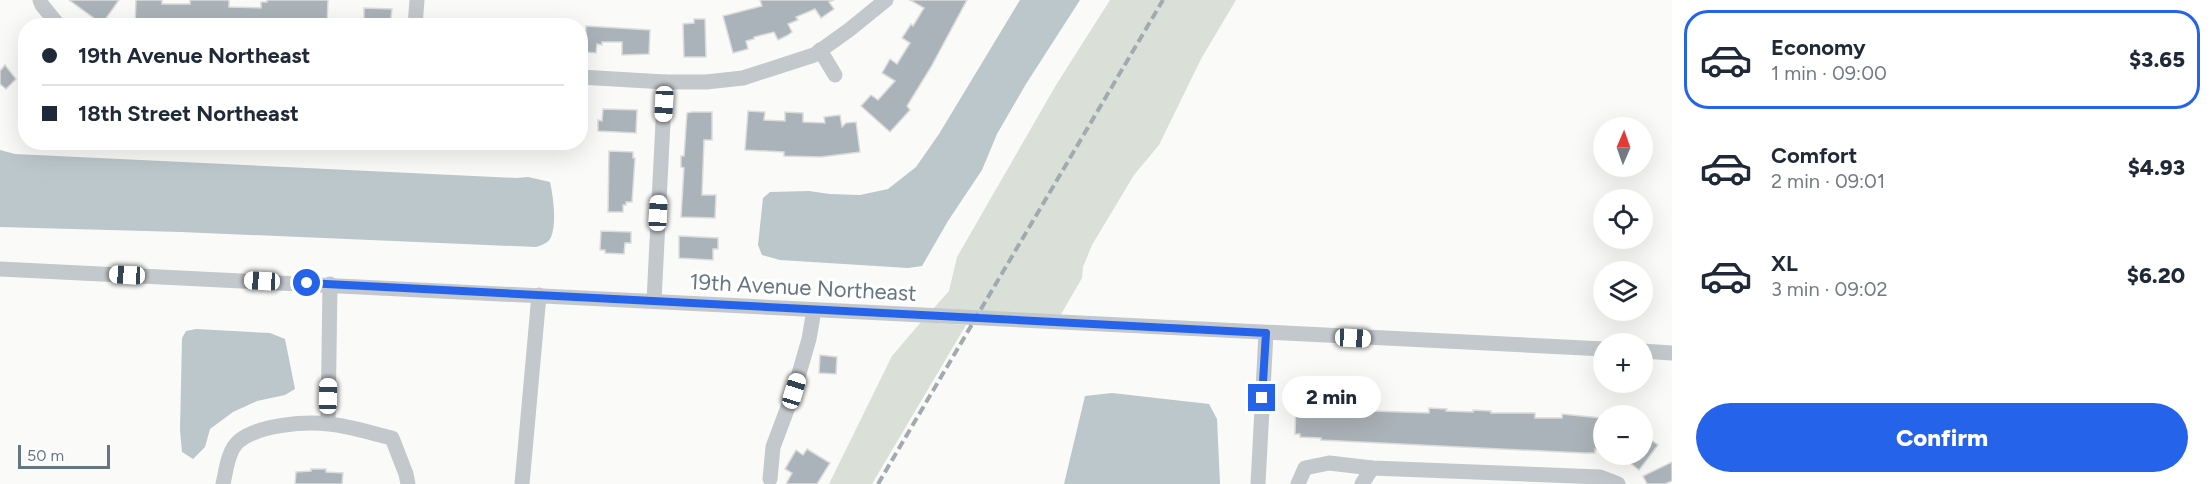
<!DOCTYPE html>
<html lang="en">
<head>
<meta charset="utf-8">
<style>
  :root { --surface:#fff; --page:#f2f2f3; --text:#1f2937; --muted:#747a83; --line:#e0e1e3; --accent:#2563eb }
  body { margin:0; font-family:Figtree,sans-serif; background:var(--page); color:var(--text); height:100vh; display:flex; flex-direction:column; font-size:22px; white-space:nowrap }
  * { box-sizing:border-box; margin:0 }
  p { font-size:20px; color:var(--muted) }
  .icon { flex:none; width:33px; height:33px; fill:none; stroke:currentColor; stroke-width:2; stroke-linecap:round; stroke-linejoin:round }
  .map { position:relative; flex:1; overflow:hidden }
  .details { display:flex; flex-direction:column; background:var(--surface); width:540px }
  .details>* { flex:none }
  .top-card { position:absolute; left:18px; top:18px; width:570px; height:132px; border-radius:24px; box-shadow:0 6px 24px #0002; display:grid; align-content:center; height:132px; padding:0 24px; background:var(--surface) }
  .needle { width:39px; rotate:2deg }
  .buttons { position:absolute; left:1593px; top:117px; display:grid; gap:12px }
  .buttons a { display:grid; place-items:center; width:60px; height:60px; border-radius:50%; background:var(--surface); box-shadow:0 6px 24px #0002; font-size:30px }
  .scale { position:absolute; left:18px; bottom:15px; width:92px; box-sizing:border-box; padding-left:6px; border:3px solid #657683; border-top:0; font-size:16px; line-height:21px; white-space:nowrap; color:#657683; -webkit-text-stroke:4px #fff; paint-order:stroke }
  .end { position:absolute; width:27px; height:27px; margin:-14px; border:8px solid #2563eb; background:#fff; box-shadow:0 0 0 3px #fff }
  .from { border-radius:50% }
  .bubble { position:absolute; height:42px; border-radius:21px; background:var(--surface); box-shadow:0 6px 24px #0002; font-size:20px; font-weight:800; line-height:42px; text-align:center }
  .car { position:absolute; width:18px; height:36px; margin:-18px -9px; border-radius:8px; box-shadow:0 0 4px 2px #0007; background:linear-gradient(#fff 24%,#345 0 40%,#fff 0 76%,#345 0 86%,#fff 0) }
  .top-card b { display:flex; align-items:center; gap:21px; height:57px; font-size:22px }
  .top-card b+b { border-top:2px solid var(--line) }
  .top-card i { width:15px; height:15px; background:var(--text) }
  ul { padding:10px 0 0; list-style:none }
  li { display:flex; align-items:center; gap:18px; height:99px; margin:0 12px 9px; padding:0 12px; border:3px solid transparent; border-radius:24px }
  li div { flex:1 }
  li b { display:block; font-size:22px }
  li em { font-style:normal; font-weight:800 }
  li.selected { border-color:var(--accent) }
  li>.icon { width:54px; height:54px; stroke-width:1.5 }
  .button { display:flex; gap:12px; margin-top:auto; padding:12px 24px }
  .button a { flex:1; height:69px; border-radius:36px; background:var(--accent); color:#fff; font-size:24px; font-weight:800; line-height:69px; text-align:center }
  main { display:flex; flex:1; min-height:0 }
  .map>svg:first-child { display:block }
  .green { fill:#dadfd7 }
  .water { fill:#bbc7cb }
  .building { fill:#aab3b9; stroke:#dcdcda; stroke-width:1.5 }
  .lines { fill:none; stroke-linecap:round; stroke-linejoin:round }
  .minor { stroke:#c3c8cc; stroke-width:15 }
  .rail { stroke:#a2aab0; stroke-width:4; stroke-dasharray:9 4.5; stroke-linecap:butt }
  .route { stroke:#2563eb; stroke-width:8 }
  .labels { text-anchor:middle; stroke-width:6; stroke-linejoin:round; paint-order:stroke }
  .street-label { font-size:22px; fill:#657683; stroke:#fff }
</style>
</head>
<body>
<main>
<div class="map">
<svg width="1672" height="484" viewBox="0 0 1672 484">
  <rect width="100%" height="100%" fill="#fafaf8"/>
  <!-- green -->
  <g class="green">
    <polygon points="1110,0 1236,0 1201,59 1159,145 1134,175 1092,245 1083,267 1082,278 1060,316 933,309 949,291 957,257 1056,85"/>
    <polygon points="921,322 966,325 872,484 829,484 892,356"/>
  </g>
  <!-- water -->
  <g class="water">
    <polygon points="1020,0 1080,0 1026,84 997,134 982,170 948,221 922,266 908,268 780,260 762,255 758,245 763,198 770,192 809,191 830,194 860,195 888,189 916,167 939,134"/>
    <path d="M0,150L15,154L517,178L528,177L550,182C553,195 557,223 551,237C549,243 542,245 536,247L181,232L0,227Z"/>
    <polygon points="196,329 270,333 285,339 295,389 285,395 257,401 233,412 210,429 205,447 193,459 182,452 180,430 182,338 186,331"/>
    <polygon points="1112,393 1209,404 1217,419 1220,484 1064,484 1085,396"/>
  </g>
  <!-- building -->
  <g class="building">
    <polygon points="69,0 119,0 102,24"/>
    <polygon points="136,0 162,0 162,4 190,4 190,0 229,0 229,7 261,8 261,2 267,2 267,0 328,0 327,26 135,26"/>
    <polygon points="760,0 834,0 829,2 834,9 821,18 815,9 796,17 798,20 788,24 792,32 788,35 778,40 774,32 754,37 754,39 746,41 748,49 733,53 723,16 762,6"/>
    <polygon points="910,0 967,0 931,67 907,106 910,110 890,132 861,106 871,95 878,100 895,81 882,73 890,59 897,64 910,43 902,38 911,24 913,26 924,8"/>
    <polygon points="364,8 392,9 390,26 364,26"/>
    <polygon points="694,19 705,19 706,57 684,57 683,24 694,23"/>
    <polygon points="586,26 650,30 649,54 622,55 622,42 602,42 602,45 597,44 596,53 585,52"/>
    <polygon points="5,65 16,79 6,89 0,84 0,71"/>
    <polygon points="603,109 637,110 636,133 598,131 598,120 602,121"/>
    <polygon points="748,111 765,112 764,120 785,121 785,112 803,113 803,122 825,123 824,117 840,115 842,127 846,123 856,122 860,152 821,157 784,156 784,152 745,150"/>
    <polygon points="692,112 712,112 712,140 704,140 702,195 716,195 715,218 681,217 684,168 681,167 681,156 684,156 687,113"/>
    <polygon points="609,151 633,152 633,158 635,158 632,202 626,202 626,205 623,205 623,212 608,212"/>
    <polygon points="601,231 631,232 631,243 625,243 624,254 605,253 605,250 600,250"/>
    <polygon points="679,236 718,238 718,249 713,249 713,260 679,258"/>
    <polygon points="820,355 837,357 836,374 819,373"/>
    <polygon points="1326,400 1335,400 1335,404 1358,404 1358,408 1373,408 1373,411 1429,413 1429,408 1447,409 1446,411 1473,412 1473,410 1491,411 1491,413 1535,413 1535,418 1562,418 1562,414 1601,418 1600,451 1595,449 1595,453 1583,453 1321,440 1321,438 1300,437 1300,434 1295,434 1296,402 1307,403 1306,406 1325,406"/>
    <polygon points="1642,433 1658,445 1639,470 1619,454 1642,454"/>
    <polygon points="807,449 830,463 817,484 786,484 792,473 785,469 796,450 803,455"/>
    <polygon points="1672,462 1672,481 1665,484 1647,484 1643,476"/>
    <polygon points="311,469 326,469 326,472 343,473 342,484 295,484 296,472 311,471"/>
  </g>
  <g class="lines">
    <!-- minor -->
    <g class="minor">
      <polyline points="40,0 42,5 59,26"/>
      <polyline points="415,26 417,0"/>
      <polyline points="820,50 835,75"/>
      <polyline points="580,77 665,82 706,82 743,78 814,55 849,30 886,0"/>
      <polyline points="0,269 1604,349"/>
      <polyline points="654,301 665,82"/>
      <polyline points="1642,351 1672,353"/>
      <polyline points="328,423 330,284"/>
      <polyline points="770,479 773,447 794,391 809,339 814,310"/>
      <path d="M223,484C226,471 228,450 239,441C259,425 304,421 329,424C350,426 371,433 392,438L406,474L408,484"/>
      <polyline points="522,484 539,295"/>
      <polyline points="1258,484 1266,333"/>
      <polyline points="1298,484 1305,468 1329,463 1372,468 1600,477 1618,484"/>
      <polyline points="1362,484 1372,468"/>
    </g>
    <!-- rail -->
    <polyline class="rail" points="878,484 1163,0"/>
  </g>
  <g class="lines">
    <!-- route -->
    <polyline class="route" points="307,283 1266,333 1262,398"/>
  </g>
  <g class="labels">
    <!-- street labels -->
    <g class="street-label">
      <text transform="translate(803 287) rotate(3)" y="8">19th Avenue Northeast</text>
    </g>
  </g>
</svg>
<div class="buttons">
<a><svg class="needle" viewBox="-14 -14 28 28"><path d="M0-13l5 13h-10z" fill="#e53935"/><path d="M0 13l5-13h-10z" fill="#747a83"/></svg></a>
<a><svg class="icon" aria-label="locate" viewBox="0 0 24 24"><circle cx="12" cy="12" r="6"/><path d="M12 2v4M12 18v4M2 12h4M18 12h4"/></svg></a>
<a><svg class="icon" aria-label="layers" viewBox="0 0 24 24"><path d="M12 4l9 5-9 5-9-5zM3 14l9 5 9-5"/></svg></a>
<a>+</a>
<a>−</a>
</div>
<div class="scale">50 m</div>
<i class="end from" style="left:307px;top:283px"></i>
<i class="end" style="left:1262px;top:398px"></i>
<div class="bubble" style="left:1282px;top:376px;width:99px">2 min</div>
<i class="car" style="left:664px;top:104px;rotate:183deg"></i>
<i class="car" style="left:658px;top:213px;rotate:3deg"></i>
<i class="car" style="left:127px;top:275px;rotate:273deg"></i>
<i class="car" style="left:262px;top:281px;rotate:273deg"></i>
<i class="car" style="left:1353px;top:338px;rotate:93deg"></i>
<i class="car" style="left:794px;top:391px;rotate:17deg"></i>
<i class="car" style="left:328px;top:396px;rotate:1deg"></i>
<div class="top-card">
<b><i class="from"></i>19th Avenue Northeast</b>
<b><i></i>18th Street Northeast</b>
</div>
</div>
<section class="details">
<ul>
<li class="selected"><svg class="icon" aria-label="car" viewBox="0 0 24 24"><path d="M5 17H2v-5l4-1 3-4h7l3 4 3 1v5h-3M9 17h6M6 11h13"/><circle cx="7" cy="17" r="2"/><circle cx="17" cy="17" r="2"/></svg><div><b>Economy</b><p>1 min · 09:00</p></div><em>$3.65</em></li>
<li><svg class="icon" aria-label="car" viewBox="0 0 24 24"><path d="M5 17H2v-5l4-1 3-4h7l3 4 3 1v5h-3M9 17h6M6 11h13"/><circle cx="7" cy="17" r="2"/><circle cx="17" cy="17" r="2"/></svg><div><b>Comfort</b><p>2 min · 09:01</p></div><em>$4.93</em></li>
<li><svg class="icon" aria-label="car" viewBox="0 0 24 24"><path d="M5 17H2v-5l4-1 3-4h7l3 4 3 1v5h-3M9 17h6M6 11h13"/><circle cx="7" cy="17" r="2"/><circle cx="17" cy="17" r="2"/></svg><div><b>XL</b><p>3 min · 09:02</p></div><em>$6.20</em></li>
</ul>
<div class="button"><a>Confirm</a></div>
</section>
</main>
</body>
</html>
